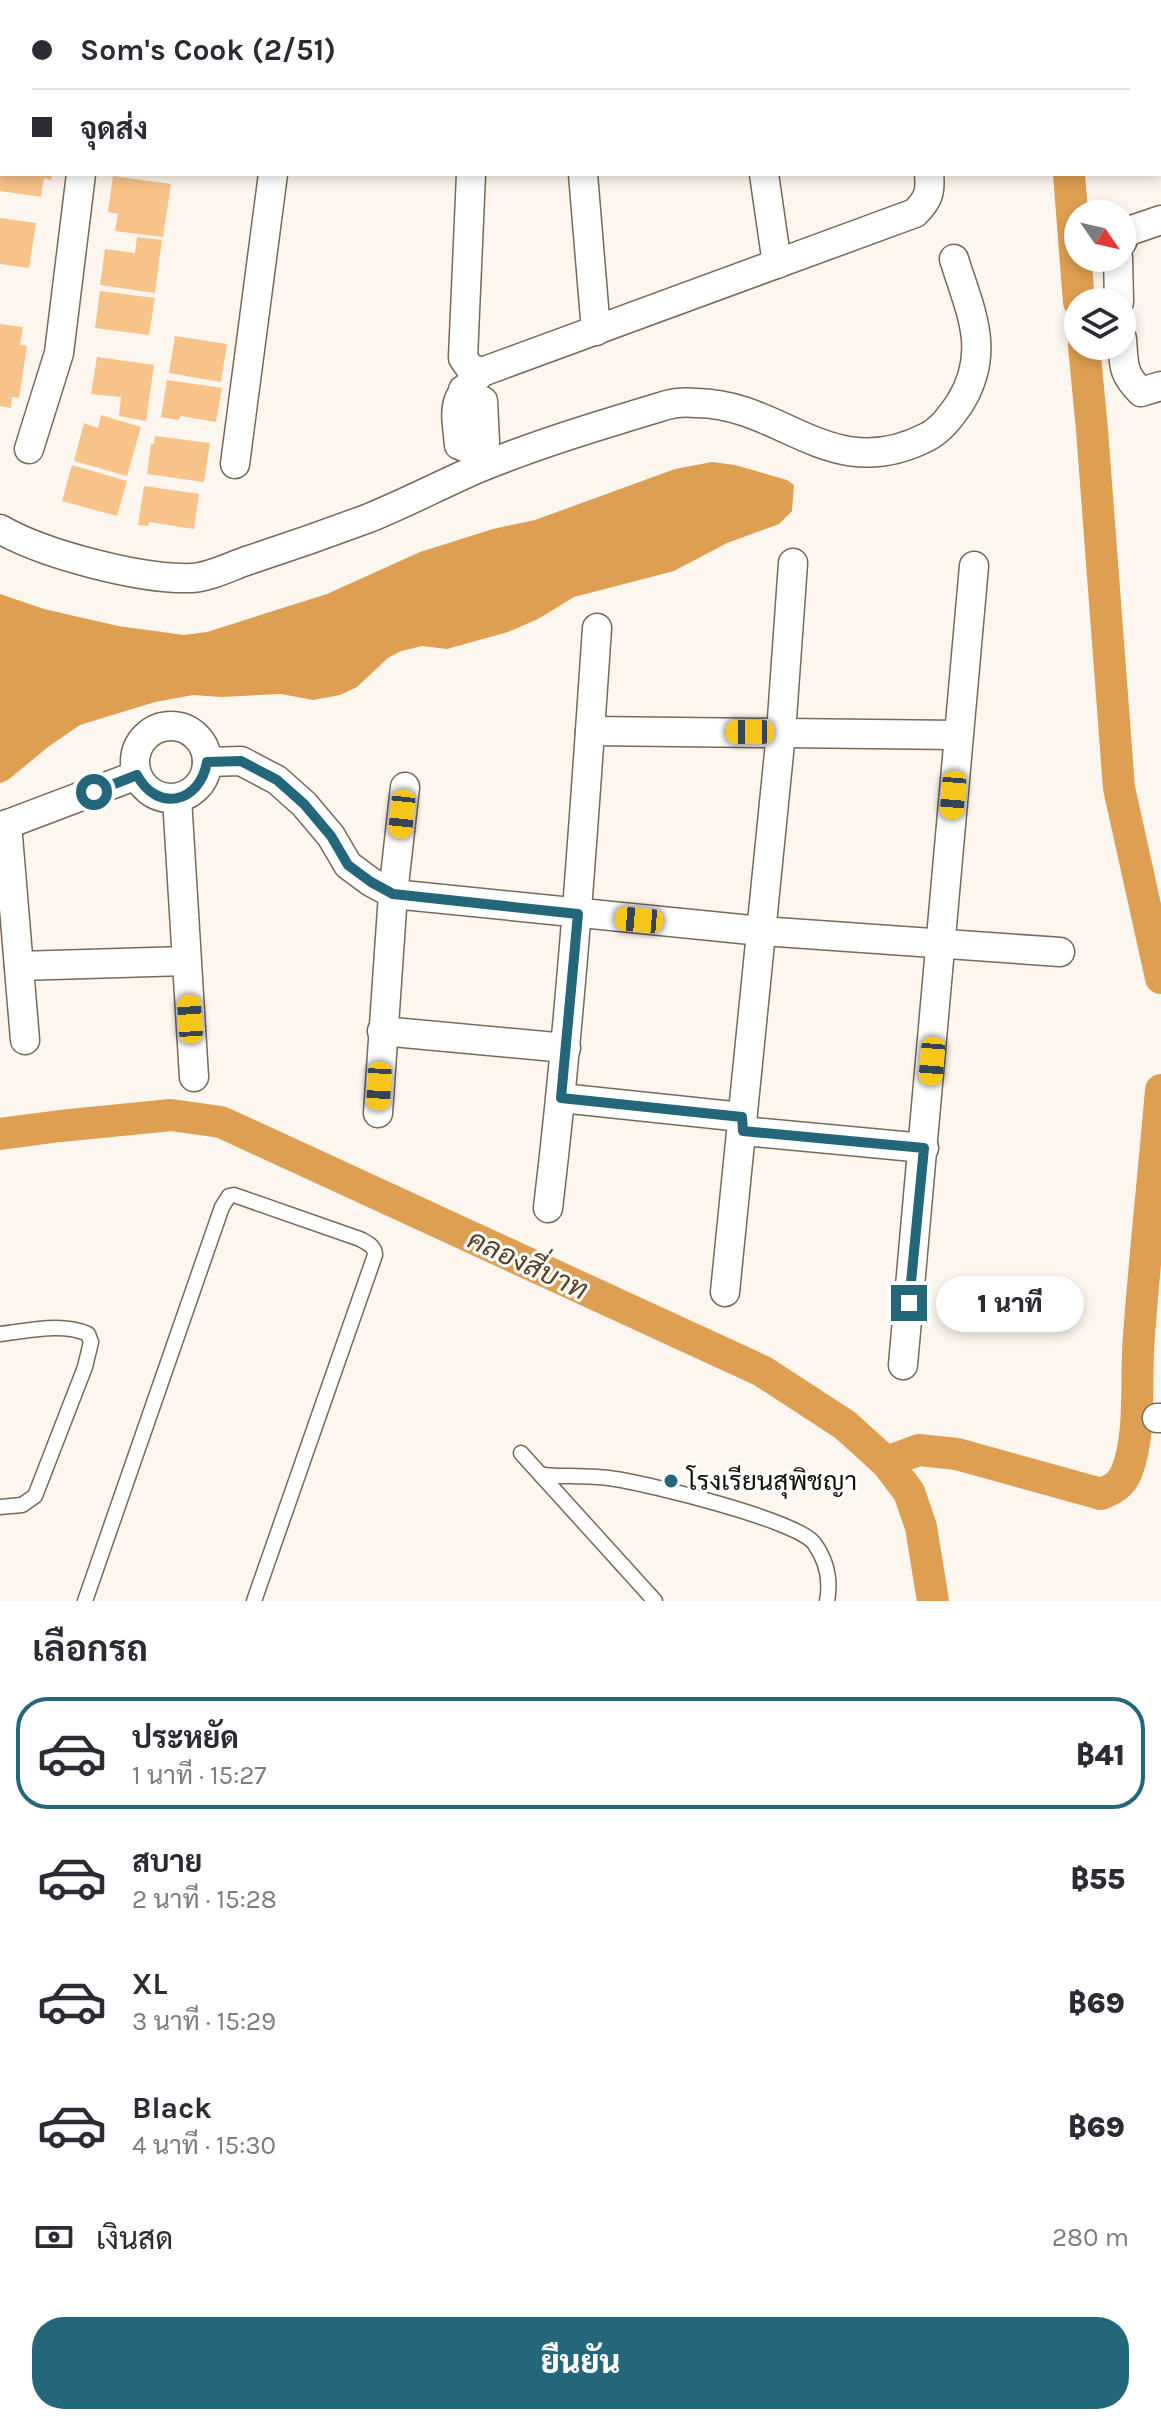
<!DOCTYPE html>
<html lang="th">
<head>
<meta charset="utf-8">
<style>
  :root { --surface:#fff; --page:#f7f7f7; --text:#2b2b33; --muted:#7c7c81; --line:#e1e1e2; --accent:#25677a }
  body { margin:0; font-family:Karla,Sarabun,sans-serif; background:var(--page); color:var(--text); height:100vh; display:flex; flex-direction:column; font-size:30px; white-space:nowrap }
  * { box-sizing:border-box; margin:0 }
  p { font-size:26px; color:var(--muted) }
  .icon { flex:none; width:44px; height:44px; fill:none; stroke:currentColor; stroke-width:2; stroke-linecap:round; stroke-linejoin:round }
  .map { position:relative; height:1601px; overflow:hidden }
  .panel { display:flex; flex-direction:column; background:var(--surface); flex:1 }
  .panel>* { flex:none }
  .top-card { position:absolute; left:0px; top:0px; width:1162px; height:176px; box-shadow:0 4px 12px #0003; display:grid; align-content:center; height:176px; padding:0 32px; background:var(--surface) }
  .needle { width:52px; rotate:124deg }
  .buttons { position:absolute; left:1064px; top:200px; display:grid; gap:16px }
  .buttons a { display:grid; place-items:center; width:72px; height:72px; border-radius:50%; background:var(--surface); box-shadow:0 4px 12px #0003; font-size:40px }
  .end { position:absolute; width:36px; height:36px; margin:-18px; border:10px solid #25677a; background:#fff; box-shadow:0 0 0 4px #fff }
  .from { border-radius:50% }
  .bubble { position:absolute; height:56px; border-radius:28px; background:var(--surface); box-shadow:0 4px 12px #0003; font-size:26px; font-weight:800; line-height:56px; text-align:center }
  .car { position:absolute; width:24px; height:48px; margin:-24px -12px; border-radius:10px; box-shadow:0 0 6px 2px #0007; background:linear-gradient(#f5c518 24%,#345 0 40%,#f5c518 0 76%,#345 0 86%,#f5c518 0) }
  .top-card b { display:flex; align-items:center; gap:28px; height:76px; font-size:30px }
  .top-card b+b { border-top:2px solid var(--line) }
  .top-card i { width:20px; height:20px; background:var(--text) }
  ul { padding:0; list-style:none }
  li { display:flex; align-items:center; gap:24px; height:112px; margin:0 16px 12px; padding:0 16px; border:4px solid transparent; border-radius:32px }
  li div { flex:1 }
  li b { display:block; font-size:30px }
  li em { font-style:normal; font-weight:800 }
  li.on { border-color:var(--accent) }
  li>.icon { width:72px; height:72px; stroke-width:1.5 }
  h2 { padding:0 32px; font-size:36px; line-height:96px }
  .pay { display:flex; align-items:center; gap:20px; height:88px; padding:0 32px; font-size:30px }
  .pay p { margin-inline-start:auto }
  .action { display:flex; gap:16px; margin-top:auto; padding:16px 32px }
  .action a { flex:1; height:92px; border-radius:32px; background:var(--accent); color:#fff; font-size:32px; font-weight:800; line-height:92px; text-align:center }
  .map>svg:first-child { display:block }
  .water { fill:#de9f52 }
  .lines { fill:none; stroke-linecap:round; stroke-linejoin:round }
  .canal { stroke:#de9f52; stroke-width:32 }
  .building { fill:#f7c388 }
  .lane-casing { stroke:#786958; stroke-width:17 }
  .street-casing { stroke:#786958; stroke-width:31 }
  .lane { stroke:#fff; stroke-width:14 }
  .street { stroke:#fff; stroke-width:28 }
  .route { stroke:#25677a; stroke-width:10 }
  .poi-dot { fill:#25677a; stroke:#fff; stroke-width:3 }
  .labels { text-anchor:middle; stroke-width:6; stroke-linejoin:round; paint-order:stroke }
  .poi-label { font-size:26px; fill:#130e08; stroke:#fff; text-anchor:start }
  .water-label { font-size:28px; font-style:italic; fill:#5b4020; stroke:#fff }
</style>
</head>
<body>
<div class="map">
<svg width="1161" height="1601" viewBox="0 0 1161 1601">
  <rect width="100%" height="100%" fill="#fdf6ee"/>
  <!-- water -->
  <polygon class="water" points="712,462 735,465 787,480 794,485 792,511 779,524 727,543 674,571 574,597 538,619 508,632 447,649 422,646 401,651 388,658 357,687 340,695 313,700 281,694 222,697 193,695 155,702 80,725 48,747 8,780 0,783 0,594 44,609 118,626 184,635 207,632 327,594 420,552 493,529 535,520 675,469"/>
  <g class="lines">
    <!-- canal -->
    <g class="canal">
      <polyline points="1056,0 1056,2"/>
      <polyline points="1069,174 1079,302"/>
      <polyline points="1084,346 1092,430 1119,788 1161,978"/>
      <polyline points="0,1134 60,1126 171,1115 221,1122 762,1371 845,1425 886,1462 909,1492 921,1527 933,1601"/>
      <path d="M886,1462L919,1450L957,1454L1101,1494C1114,1489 1122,1484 1127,1471C1142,1431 1135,1378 1139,1336C1145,1254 1154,1172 1161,1090"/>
    </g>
  </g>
  <!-- building -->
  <g class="building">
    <polygon points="0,174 52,174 51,180 44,178 41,197 0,191"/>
    <polygon points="113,176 171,184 163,237 115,231 118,214 108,212"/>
    <polygon points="0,218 36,223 29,268 0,264"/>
    <polygon points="137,237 162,240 155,293 100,285 105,249 135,253"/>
    <polygon points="100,291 155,298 149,335 95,328"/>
    <polygon points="0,324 23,327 20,345 27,346 19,398 12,397 11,408 0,406"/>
    <polygon points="175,336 227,344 221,382 169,373"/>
    <polygon points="97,357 154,365 146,421 119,416 121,397 91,394"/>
    <polygon points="167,380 222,388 216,422 181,416 178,420 161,417"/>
    <polygon points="101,415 141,427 127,476 74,461 84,423 98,428"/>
    <polygon points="155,436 210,443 204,482 147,474 151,444 154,444"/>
    <polygon points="72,465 127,481 117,516 62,501"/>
    <polygon points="144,486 199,494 194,529 149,522 148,526 138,525"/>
  </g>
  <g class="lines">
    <defs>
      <g id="lane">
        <path d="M0,1334C28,1331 62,1322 88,1334L91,1342L85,1367L35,1496L22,1505L0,1507"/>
        <polyline points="521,1453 655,1601"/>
        <path d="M541,1475C565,1477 591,1475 615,1479C649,1484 796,1520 814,1543C827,1561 831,1580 827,1601"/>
        <path d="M85,1601L222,1207L229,1196L234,1195L360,1239C367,1243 375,1246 375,1255L254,1601"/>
      </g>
      <g id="street">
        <polyline points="567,0 567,2"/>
        <polyline points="744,0 744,2"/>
        <polyline points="911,0 911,2"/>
        <polyline points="102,2 102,0"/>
        <polyline points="292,2 292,0"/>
        <polyline points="1160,15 1161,14"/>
        <polyline points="0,71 2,71"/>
        <polyline points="471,174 463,358 470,368 482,372"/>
        <polyline points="583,174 596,331"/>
        <polyline points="764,174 777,264"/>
        <polyline points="1122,242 1126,232 1161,220"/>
        <polyline points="1118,258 1119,302"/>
        <path d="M1122,339C1124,365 1122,373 1141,392L1161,386"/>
        <polyline points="463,390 483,401 485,442 477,452 478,466"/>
        <polyline points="29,449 59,353 81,174"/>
        <path d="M477,452L459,445C455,405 451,401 482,372L915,213C928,200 931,192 929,174"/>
        <polyline points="235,464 273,174"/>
        <path d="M0,529C43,554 141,580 192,578C210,577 231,566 249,560C289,547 329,533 369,518C406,503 442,484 479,468C540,443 604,424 667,405C677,402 687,402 697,403C783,404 832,486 927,437C941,430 951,416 960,403C992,351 970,311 954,259"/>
        <circle cx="171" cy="762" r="36"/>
        <polyline points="590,731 958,735"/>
        <polyline points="207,762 241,761 277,780 304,804 331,836 348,865 371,882 393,894 761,931 1060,952"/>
        <polyline points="177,798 194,1077"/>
        <polyline points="7,824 25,1040"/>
        <polyline points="0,827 137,775"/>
        <polyline points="19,966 186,961"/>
        <polyline points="382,1031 566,1048"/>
        <polyline points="561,1098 742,1117"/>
        <polyline points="378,1113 393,894 405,787"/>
        <polyline points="743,1131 924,1148"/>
        <path d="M548,1208C571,1015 584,822 597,628"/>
        <polyline points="725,1292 781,733 793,563"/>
        <polyline points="903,1365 974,566"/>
        <polyline points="1157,1418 1161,1418"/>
      </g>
    </defs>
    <!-- lane casing -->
    <use href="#lane" class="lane-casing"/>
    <!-- street casing -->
    <use href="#street" class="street-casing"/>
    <!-- lane -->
    <use href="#lane" class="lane"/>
    <!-- street -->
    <use href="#street" class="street"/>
  </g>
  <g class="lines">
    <!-- route -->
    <path class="route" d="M94,792L137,775C157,813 200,803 207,762L241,761L277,780L304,804L331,836L348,865L371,882L393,894L578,914L561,1098L742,1117L743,1131L924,1148L909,1303"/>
  </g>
  <!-- markers -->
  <circle class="poi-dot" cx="671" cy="1481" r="8"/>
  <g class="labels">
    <!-- poi labels -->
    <g class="poi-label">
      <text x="687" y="1490">โรงเรียนสุพิชญา</text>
    </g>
    <!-- water labels -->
    <g class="water-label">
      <text transform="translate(528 1264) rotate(25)" y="10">คลองสี่บาท</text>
    </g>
  </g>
</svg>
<div class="buttons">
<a><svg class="needle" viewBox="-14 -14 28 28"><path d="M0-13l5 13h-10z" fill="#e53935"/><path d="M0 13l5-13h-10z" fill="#7c7c81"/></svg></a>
<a><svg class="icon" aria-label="layers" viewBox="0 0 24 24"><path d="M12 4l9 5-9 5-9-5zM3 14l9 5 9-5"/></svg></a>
</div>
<i class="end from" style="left:94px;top:792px"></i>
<i class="end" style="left:909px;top:1303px"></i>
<div class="bubble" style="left:936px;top:1276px;width:148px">1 นาที</div>
<i class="car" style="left:750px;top:732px;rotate:270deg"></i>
<i class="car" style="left:953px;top:795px;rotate:185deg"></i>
<i class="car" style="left:402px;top:814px;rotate:186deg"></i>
<i class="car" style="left:639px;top:920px;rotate:275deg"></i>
<i class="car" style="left:190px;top:1019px;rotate:356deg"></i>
<i class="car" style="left:932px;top:1061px;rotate:185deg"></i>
<i class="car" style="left:379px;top:1086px;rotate:183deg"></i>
<div class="top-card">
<b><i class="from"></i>Som's Cook (2/51)</b>
<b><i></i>จุดส่ง</b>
</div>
</div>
<section class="panel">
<h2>เลือกรถ</h2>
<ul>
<li class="on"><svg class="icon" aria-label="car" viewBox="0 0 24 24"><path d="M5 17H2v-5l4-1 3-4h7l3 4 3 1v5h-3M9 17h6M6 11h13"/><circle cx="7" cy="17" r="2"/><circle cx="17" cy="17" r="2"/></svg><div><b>ประหยัด</b><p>1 นาที · 15:27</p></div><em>฿41</em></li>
<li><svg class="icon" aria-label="car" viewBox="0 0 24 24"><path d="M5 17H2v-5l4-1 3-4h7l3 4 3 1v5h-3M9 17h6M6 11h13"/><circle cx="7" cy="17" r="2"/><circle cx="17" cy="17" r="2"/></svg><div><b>สบาย</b><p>2 นาที · 15:28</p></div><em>฿55</em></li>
<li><svg class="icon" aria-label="car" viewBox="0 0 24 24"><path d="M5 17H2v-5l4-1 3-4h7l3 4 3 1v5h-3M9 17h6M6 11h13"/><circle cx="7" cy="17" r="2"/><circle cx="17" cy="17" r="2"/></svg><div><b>XL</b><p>3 นาที · 15:29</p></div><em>฿69</em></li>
<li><svg class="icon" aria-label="car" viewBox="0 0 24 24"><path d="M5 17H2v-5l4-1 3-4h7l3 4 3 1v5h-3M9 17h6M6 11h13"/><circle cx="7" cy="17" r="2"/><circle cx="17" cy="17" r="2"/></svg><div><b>Black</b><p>4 นาที · 15:30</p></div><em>฿69</em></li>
</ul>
<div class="pay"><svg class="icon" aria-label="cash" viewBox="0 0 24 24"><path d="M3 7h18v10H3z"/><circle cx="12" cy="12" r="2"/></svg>เงินสด<p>280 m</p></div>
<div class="action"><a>ยืนยัน</a></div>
</section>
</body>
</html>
